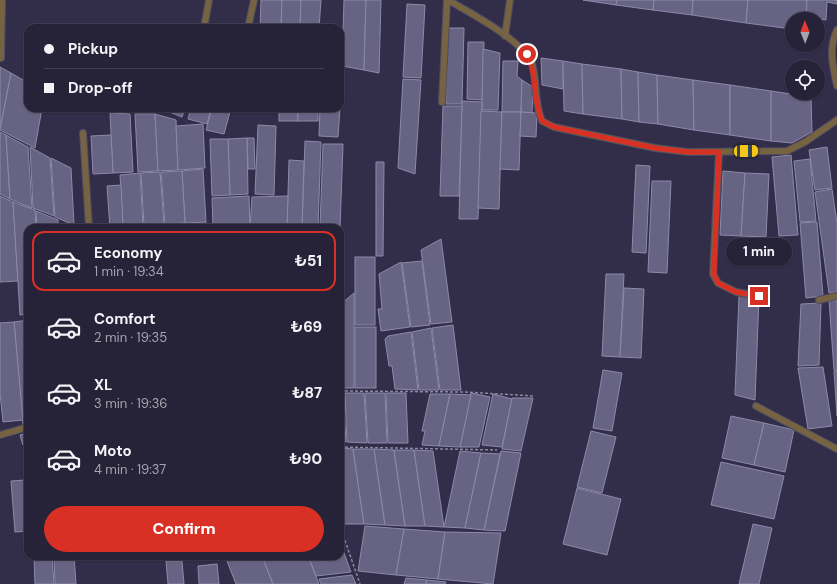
<!DOCTYPE html>
<html lang="en">
<head>
<meta charset="utf-8">
<style>
  :root { --surface:#262238; --page:#2e2a40; --text:#f1f3f6; --muted:#a4a4ae; --line:#423f53; --accent:#d93025 }
  body { margin:0; font-family:"DM Sans",sans-serif; background:var(--page); color:var(--text); height:100vh; display:flex; flex-direction:column; font-size:15px; white-space:nowrap }
  * { box-sizing:border-box; margin:0 }
  p { font-size:13px; color:var(--muted) }
  .icon { flex:none; width:22px; height:22px; fill:none; stroke:currentColor; stroke-width:2; stroke-linecap:round; stroke-linejoin:round }
  .map { position:relative; flex:1; overflow:hidden }
  .sheet { position:absolute; left:24px; top:224px; width:320px; height:336px; display:flex; flex-direction:column; background:var(--surface); border-radius:12px; box-shadow:0 1px 3px #0004,0 0 0 1px var(--line) }
  .sheet>* { flex:none }
  .top-card { position:absolute; left:24px; top:24px; width:320px; height:88px; border-radius:12px; box-shadow:0 1px 3px #0004,0 0 0 1px var(--line); display:grid; align-content:center; height:88px; padding:0 20px; background:var(--surface) }
  .needle { width:26px; rotate:359deg }
  .fabs { position:absolute; left:785px; top:12px; display:grid; gap:8px }
  .fabs a { display:grid; place-items:center; width:40px; height:40px; border-radius:50%; background:var(--surface); box-shadow:0 1px 3px #0004,0 0 0 1px var(--line); font-size:20px }
  .end { position:absolute; width:18px; height:18px; margin:-9px; border:5px solid #d93025; background:#fff; box-shadow:0 0 0 2px #fff }
  .from { border-radius:50% }
  .bubble { position:absolute; height:28px; border-radius:14px; background:var(--surface); box-shadow:0 1px 3px #0004,0 0 0 1px var(--line); font-size:13px; font-weight:800; line-height:28px; text-align:center }
  .car { position:absolute; width:12px; height:24px; margin:-12px -6px; border-radius:5px; box-shadow:0 0 3px 1px #0007; background:linear-gradient(#f5c518 24%,#345 0 40%,#f5c518 0 76%,#345 0 86%,#f5c518 0) }
  .top-card b { display:flex; align-items:center; gap:14px; height:38px; font-size:15px }
  .top-card b+b { border-top:1px solid var(--line) }
  .top-card i { width:10px; height:10px; background:var(--text) }
  ul { padding:7px 0 0; list-style:none }
  li { display:flex; align-items:center; gap:12px; height:60px; margin:0 8px 6px; padding:0 12px; border:2px solid transparent; border-radius:12px }
  li div { flex:1 }
  li b { display:block; font-size:15px }
  li em { font-style:normal; font-weight:800 }
  li.current { border-color:var(--accent) }
  li>.icon { width:36px; height:36px; stroke-width:1.5 }
  .action { display:flex; gap:8px; margin-top:auto; padding:8px 20px }
  .action a { flex:1; height:46px; border-radius:24px; background:var(--accent); color:#fff; font-size:16px; font-weight:800; line-height:46px; text-align:center }
  .map>svg:first-child { display:block }
  .building { fill:#676383; stroke:#8d89aa }
  .lines { fill:none; stroke-linecap:round; stroke-linejoin:round }
  .street-casing { stroke:#4d4a64; stroke-width:8 }
  .path { stroke:#8b889f; stroke-width:1.5; stroke-dasharray:3 2; stroke-linecap:butt }
  .street { stroke:#756341; stroke-width:6 }
  .route { stroke:#d93025; stroke-width:5 }
</style>
</head>
<body>
<div class="map">
<svg width="837" height="584" viewBox="0 0 837 584">
  <rect width="100%" height="100%" fill="#322e4a"/>
  <!-- building -->
  <g class="building">
    <polygon points="261,0 282,0 281,28 260,28"/>
    <polygon points="282,0 301,0 300,28 281,28"/>
    <polygon points="301,0 321,0 319,28 300,28"/>
    <polygon points="344,0 366,0 364,70 342,66"/>
    <polygon points="366,0 381,0 379,73 364,70"/>
    <polygon points="583,0 617,0 616,5"/>
    <polygon points="617,0 654,0 653,10 616,5"/>
    <polygon points="654,0 693,0 692,15 653,10"/>
    <polygon points="693,0 748,0 746,23 692,15"/>
    <polygon points="748,0 807,0 806,19 792,19 792,29 746,23"/>
    <polygon points="807,0 837,0 837,4 827,2 826,20 806,17"/>
    <polygon points="407,4 425,5 421,78 403,77"/>
    <polygon points="448,28 464,28 462,104 446,104"/>
    <polygon points="468,42 484,42 482,100 467,99"/>
    <polygon points="483,49 500,53 498,110 482,110"/>
    <polygon points="541,58 563,61 563,89 542,85"/>
    <polygon points="503,61 518,61 517,76 522,80 521,112 502,112"/>
    <polygon points="563,61 582,64 583,114 564,111"/>
    <polygon points="582,64 621,69 622,119 583,114"/>
    <polygon points="0,67 11,73 0,130"/>
    <polygon points="621,69 638,72 639,122 622,119"/>
    <polygon points="638,72 657,75 658,124 639,122"/>
    <polygon points="11,73 28,83 28,108 42,108 35,148 0,130"/>
    <polygon points="657,75 693,80 694,130 658,124"/>
    <polygon points="403,79 421,80 415,174 398,168"/>
    <polygon points="522,80 533,87 532,113 521,112"/>
    <polygon points="693,80 730,85 730,135 694,130"/>
    <polygon points="730,85 771,91 771,141 730,135"/>
    <polygon points="771,91 811,97 812,132 792,143 771,141"/>
    <polygon points="462,101 482,102 478,219 459,219"/>
    <polygon points="443,106 462,106 459,196 440,196"/>
    <polygon points="167,108 185,108 182,117 167,111"/>
    <polygon points="191,108 211,108 207,124 188,119"/>
    <polygon points="212,108 231,108 224,134 206,130"/>
    <rect x="279" y="108" width="19" height="13"/>
    <rect x="298" y="108" width="20" height="13"/>
    <polygon points="320,108 340,108 338,137 319,136"/>
    <polygon points="481,111 502,112 499,209 478,208"/>
    <polygon points="502,112 521,112 519,170 500,169"/>
    <polygon points="521,112 537,113 536,137 520,136"/>
    <polygon points="110,113 130,114 133,172 113,173"/>
    <polygon points="135,114 155,114 158,171 138,172"/>
    <polygon points="155,114 176,120 178,170 158,171"/>
    <polygon points="203,124 205,168 178,170 176,126"/>
    <polygon points="258,125 276,126 274,195 255,194"/>
    <polygon points="0,132 6,135 10,199 0,194"/>
    <polygon points="6,135 28,147 32,208 10,199"/>
    <polygon points="111,135 113,173 93,174 91,136"/>
    <polygon points="247,138 254,138 255,169 248,169"/>
    <polygon points="247,138 248,194 230,195 228,139"/>
    <polygon points="210,139 228,139 230,195 212,196"/>
    <polygon points="305,141 321,142 318,228 302,228"/>
    <polygon points="323,144 343,144 340,229 340,228 320,228"/>
    <polygon points="30,147 50,158 54,216 33,208"/>
    <polygon points="827,147 832,188 815,190 809,150"/>
    <polygon points="791,155 798,235 779,236 772,157"/>
    <polygon points="51,158 71,168 74,225 55,217"/>
    <polygon points="810,159 816,221 800,222 794,161"/>
    <polygon points="289,160 304,161 302,228 287,228"/>
    <polygon points="376,162 384,162 383,256 376,256"/>
    <polygon points="636,165 650,166 646,253 632,252"/>
    <polygon points="203,169 206,222 185,223 182,171"/>
    <polygon points="182,171 185,223 165,224 161,172"/>
    <polygon points="723,171 745,173 741,236 720,235"/>
    <polygon points="160,172 164,224 144,226 141,173"/>
    <polygon points="140,173 143,226 123,227 120,175"/>
    <polygon points="745,173 769,174 766,237 741,236"/>
    <polygon points="652,181 671,181 667,273 648,272"/>
    <polygon points="121,185 123,227 110,228 107,186"/>
    <polygon points="832,189 837,223 837,292 829,293 815,192"/>
    <polygon points="0,196 13,202 18,281 0,282"/>
    <polygon points="249,196 250,228 213,228 212,198"/>
    <polygon points="288,196 287,228 250,228 252,197"/>
    <polygon points="13,202 35,210 36,228 28,228 28,314 20,315"/>
    <polygon points="36,211 58,220 58,228 37,228"/>
    <polygon points="817,222 823,296 806,298 800,223"/>
    <polygon points="207,223 208,228 167,228 167,226"/>
    <polygon points="441,239 452,322 431,324 421,250"/>
    <rect x="355" y="257" width="20" height="68"/>
    <polygon points="422,261 430,325 411,327 402,263"/>
    <polygon points="401,262 410,327 381,331 378,309 382,309 379,274"/>
    <polygon points="606,274 624,274 620,357 602,356"/>
    <polygon points="624,288 644,289 641,358 620,357"/>
    <polygon points="354,293 354,388 340,388 340,305"/>
    <polygon points="739,296 759,297 755,400 735,395"/>
    <polygon points="829,300 837,300 837,370 834,370"/>
    <polygon points="821,303 819,365 798,366 801,304"/>
    <polygon points="28,320 28,423 23,425 14,322"/>
    <polygon points="14,322 23,420 3,422 0,393 0,323"/>
    <polygon points="453,325 461,390 440,390 432,328"/>
    <rect x="355" y="327" width="21" height="61"/>
    <polygon points="431,328 439,390 419,390 412,332"/>
    <polygon points="411,332 418,390 395,389 392,366 389,366 385,339 388,336"/>
    <polygon points="823,367 832,426 808,429 798,368"/>
    <polygon points="603,370 622,373 612,431 593,428"/>
    <polygon points="834,371 837,371 837,416"/>
    <polygon points="340,393 343,393 346,442 340,442"/>
    <polygon points="345,393 364,393 367,443 347,442"/>
    <polygon points="365,393 385,393 387,443 368,443"/>
    <polygon points="386,393 406,393 408,443 388,443"/>
    <polygon points="471,393 490,397 479,447 460,447"/>
    <polygon points="430,394 450,394 439,446 422,445 425,431 422,431"/>
    <polygon points="450,394 471,395 460,447 439,446"/>
    <polygon points="493,394 512,399 502,447 482,445"/>
    <polygon points="512,398 533,398 521,451 502,449"/>
    <polygon points="731,416 764,423 754,465 722,458"/>
    <polygon points="764,423 794,430 785,472 754,465"/>
    <polygon points="591,431 616,437 602,493 577,487"/>
    <polygon points="28,433 28,444 23,445 20,435"/>
    <polygon points="340,448 353,449 364,524 343,524 340,500"/>
    <polygon points="353,449 374,449 385,525 364,524"/>
    <polygon points="374,449 394,450 405,526 385,525"/>
    <polygon points="394,450 414,450 425,526 405,526"/>
    <polygon points="414,450 433,451 444,527 425,526"/>
    <polygon points="460,451 481,453 465,528 444,527"/>
    <polygon points="501,451 521,453 505,531 484,530"/>
    <polygon points="481,453 500,454 484,530 465,528"/>
    <polygon points="721,462 784,476 774,519 711,505"/>
    <polygon points="25,467 28,467 28,510"/>
    <polygon points="25,480 28,531 15,532 11,481"/>
    <polygon points="577,488 621,499 607,555 563,544"/>
    <polygon points="753,524 772,528 759,584 739,584"/>
    <polygon points="365,526 404,529 396,575 358,571"/>
    <polygon points="404,529 445,532 438,579 396,575"/>
    <polygon points="445,532 501,533 493,584 438,579"/>
    <polygon points="340,542 351,572 316,576 308,556 340,556"/>
    <polygon points="34,556 52,556 54,584 35,584"/>
    <polygon points="54,556 74,556 76,584 55,584"/>
    <polygon points="225,556 262,556 273,584 236,584"/>
    <polygon points="262,556 308,556 319,584 273,584"/>
    <polygon points="166,561 182,561 184,584 168,584"/>
    <polygon points="217,564 219,584 199,584 198,566"/>
    <polygon points="352,575 356,584 321,584 319,579"/>
    <polygon points="406,578 427,580 426,584 404,584"/>
    <polygon points="427,580 446,582 445,584 426,584"/>
  </g>
  <g class="lines">
    <defs>
      <g id="street">
        <path d="M448,0C470,13 527,42 533,67C537,86 534,102 542,121L554,127L655,148L688,152L787,151L805,142L837,120"/>
        <polyline points="204,28 209,0"/>
        <polyline points="248,28 254,0"/>
        <path d="M837,30C828,49 833,67 837,86"/>
        <polyline points="505,36 510,0"/>
        <polyline points="1,58 2,0"/>
        <polyline points="442,102 447,0"/>
        <polyline points="83,133 89,228"/>
        <polyline points="719,152 713,274 718,283 736,292 759,296"/>
        <polyline points="819,300 837,296"/>
        <polyline points="756,406 837,449"/>
        <polyline points="0,435 28,427"/>
      </g>
    </defs>
    <!-- street casing -->
    <use href="#street" class="street-casing"/>
    <!-- path -->
    <g class="path">
      <polyline points="340,391 464,392 535,396"/>
      <polyline points="340,447 497,450"/>
      <polyline points="340,526 360,584"/>
    </g>
    <!-- street -->
    <use href="#street" class="street"/>
  </g>
  <g class="lines">
    <!-- route -->
    <path class="route" d="M527,54C538,77 532,98 542,121L554,127L655,148L688,152H719L714,274L718,283L736,292L759,296"/>
  </g>
</svg>
<div class="fabs">
<a><svg class="needle" viewBox="-14 -14 28 28"><path d="M0-13l5 13h-10z" fill="#e53935"/><path d="M0 13l5-13h-10z" fill="#a4a4ae"/></svg></a>
<a><svg class="icon" aria-label="locate" viewBox="0 0 24 24"><circle cx="12" cy="12" r="6"/><path d="M12 2v4M12 18v4M2 12h4M18 12h4"/></svg></a>
</div>
<i class="end from" style="left:527px;top:54px"></i>
<i class="end" style="left:759px;top:296px"></i>
<div class="bubble" style="left:726px;top:238px;width:66px">1 min</div>
<i class="car" style="left:746px;top:151px;rotate:89deg"></i>
<div class="top-card">
<b><i class="from"></i>Pickup</b>
<b><i></i>Drop-off</b>
</div>
<section class="sheet">
<ul>
<li class="current"><svg class="icon" aria-label="car" viewBox="0 0 24 24"><path d="M5 17H2v-5l4-1 3-4h7l3 4 3 1v5h-3M9 17h6M6 11h13"/><circle cx="7" cy="17" r="2"/><circle cx="17" cy="17" r="2"/></svg><div><b>Economy</b><p>1 min · 19:34</p></div><em>₺51</em></li>
<li><svg class="icon" aria-label="car" viewBox="0 0 24 24"><path d="M5 17H2v-5l4-1 3-4h7l3 4 3 1v5h-3M9 17h6M6 11h13"/><circle cx="7" cy="17" r="2"/><circle cx="17" cy="17" r="2"/></svg><div><b>Comfort</b><p>2 min · 19:35</p></div><em>₺69</em></li>
<li><svg class="icon" aria-label="car" viewBox="0 0 24 24"><path d="M5 17H2v-5l4-1 3-4h7l3 4 3 1v5h-3M9 17h6M6 11h13"/><circle cx="7" cy="17" r="2"/><circle cx="17" cy="17" r="2"/></svg><div><b>XL</b><p>3 min · 19:36</p></div><em>₺87</em></li>
<li><svg class="icon" aria-label="car" viewBox="0 0 24 24"><path d="M5 17H2v-5l4-1 3-4h7l3 4 3 1v5h-3M9 17h6M6 11h13"/><circle cx="7" cy="17" r="2"/><circle cx="17" cy="17" r="2"/></svg><div><b>Moto</b><p>4 min · 19:37</p></div><em>₺90</em></li>
</ul>
<div class="action"><a>Confirm</a></div>
</section>
</div>
</body>
</html>
